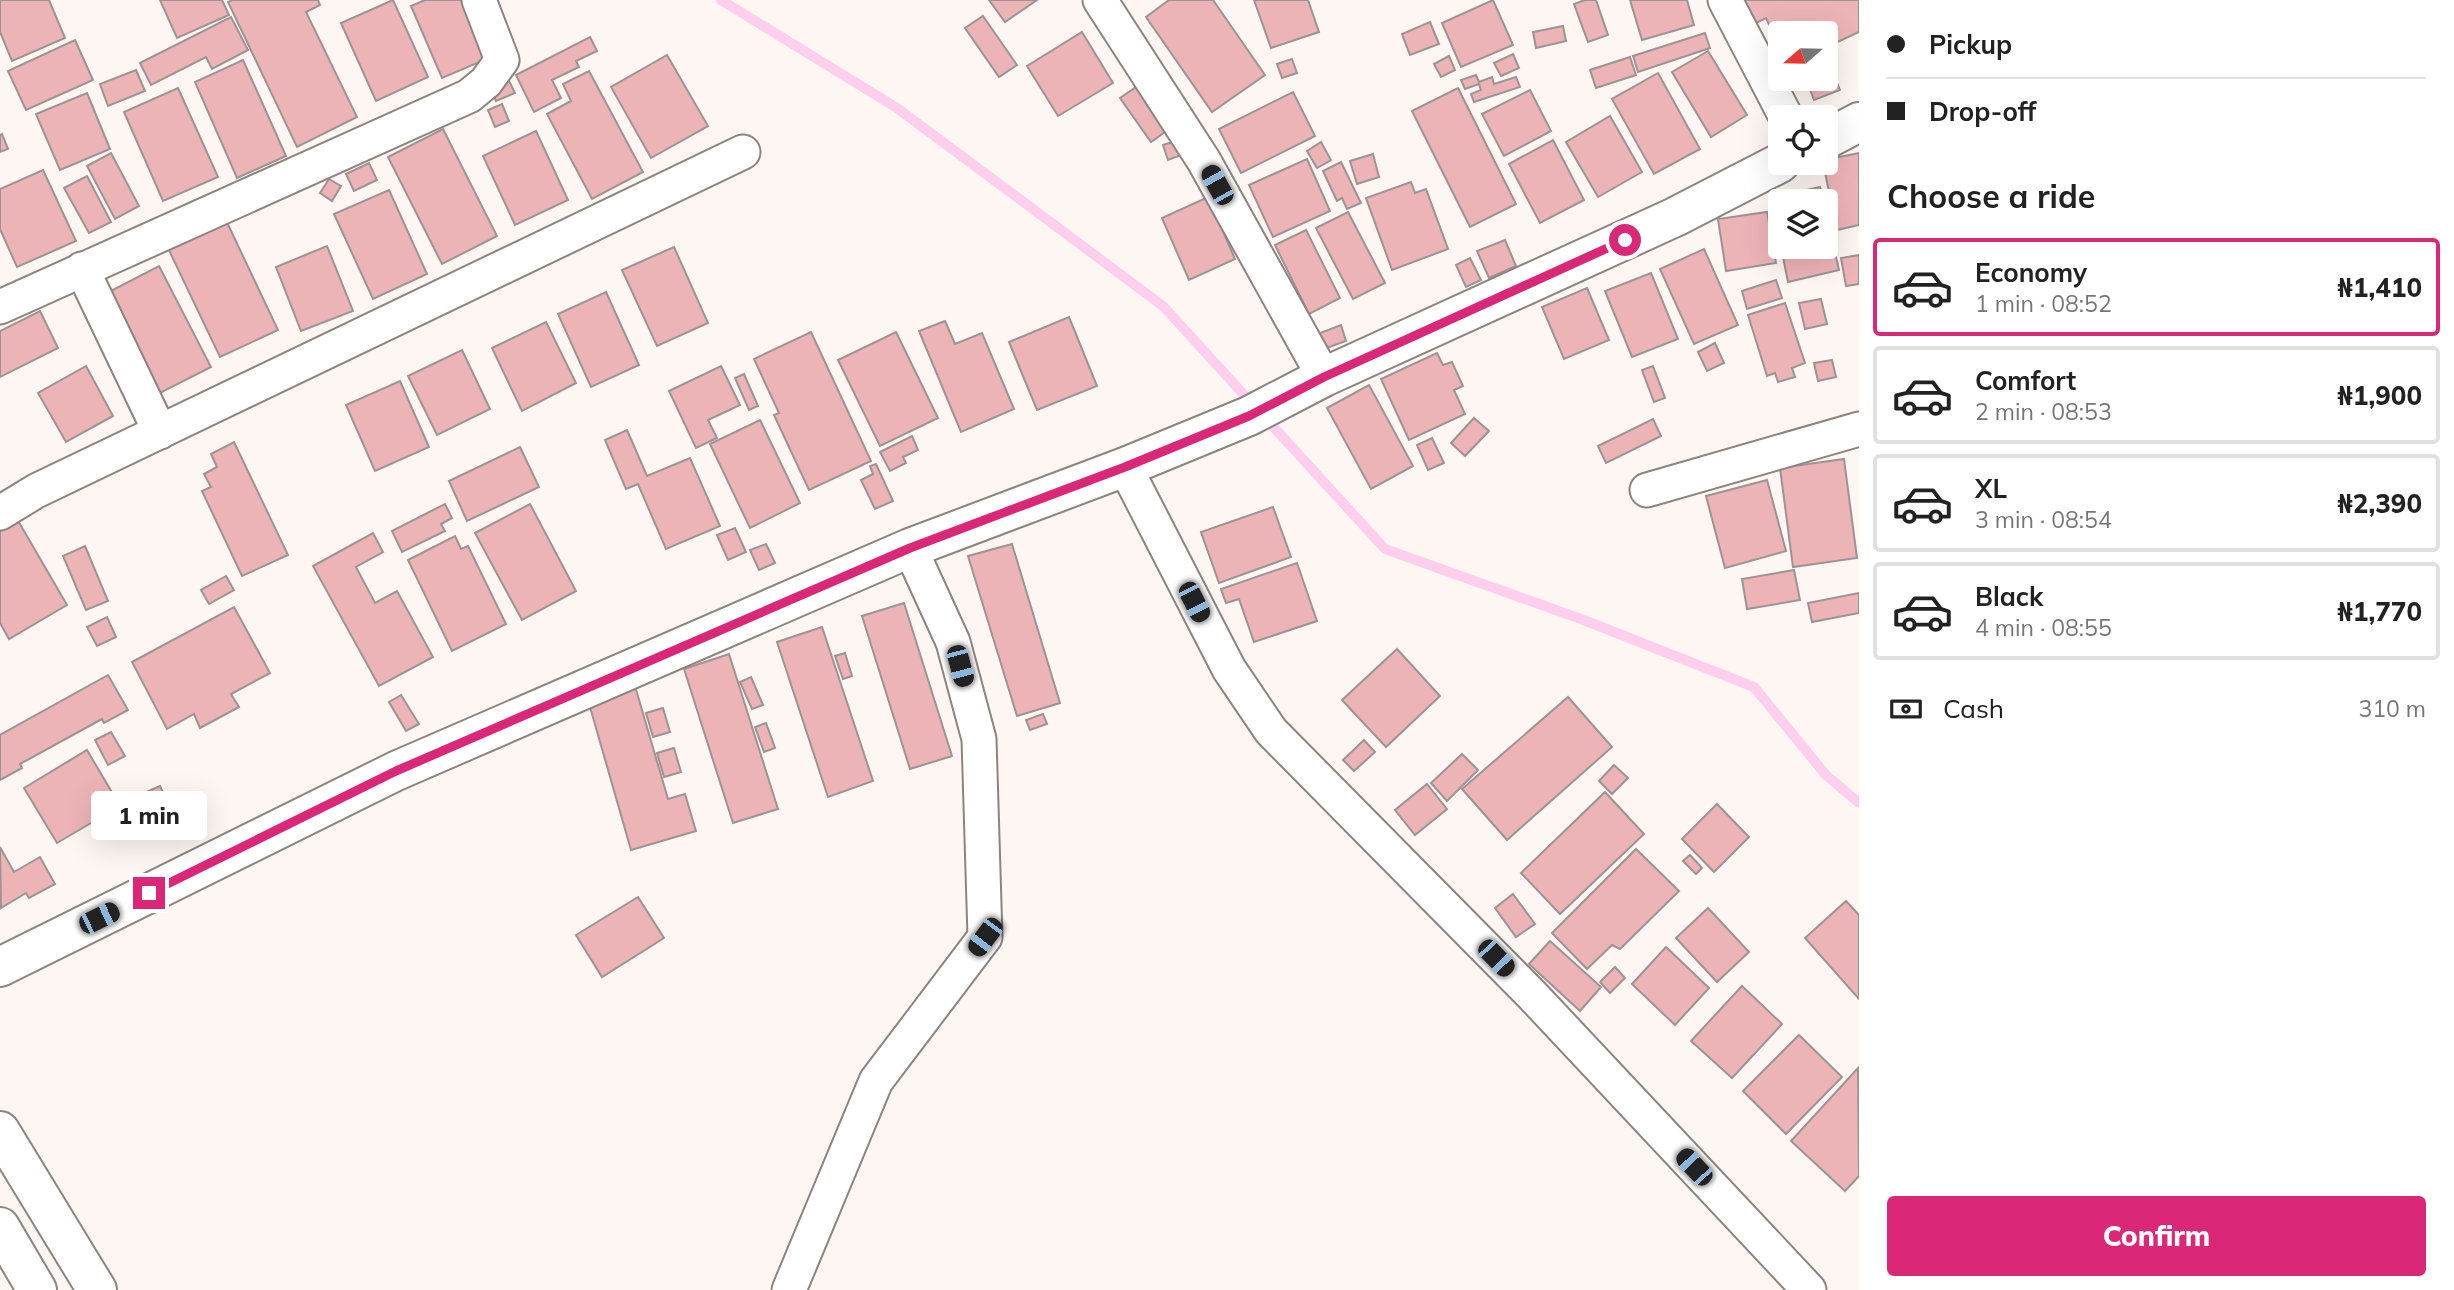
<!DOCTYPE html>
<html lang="en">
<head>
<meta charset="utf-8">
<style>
  :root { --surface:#fff; --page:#f6f6f6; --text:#222; --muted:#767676; --line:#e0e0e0; --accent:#db2777 }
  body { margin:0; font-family:Mulish,sans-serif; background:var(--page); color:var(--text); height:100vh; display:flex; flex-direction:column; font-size:26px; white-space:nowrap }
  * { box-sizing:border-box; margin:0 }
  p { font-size:23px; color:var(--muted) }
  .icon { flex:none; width:38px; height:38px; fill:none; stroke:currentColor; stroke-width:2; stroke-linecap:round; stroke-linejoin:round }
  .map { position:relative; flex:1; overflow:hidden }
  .details { display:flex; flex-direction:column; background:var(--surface); width:595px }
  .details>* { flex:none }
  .banner { display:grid; align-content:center; height:154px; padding:0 28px; background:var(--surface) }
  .needle { width:46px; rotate:250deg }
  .controls { position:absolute; left:1768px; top:21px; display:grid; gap:14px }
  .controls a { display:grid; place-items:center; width:70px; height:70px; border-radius:7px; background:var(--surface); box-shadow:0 7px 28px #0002; font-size:35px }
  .end { position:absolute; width:32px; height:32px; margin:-16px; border:9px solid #db2777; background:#fff; box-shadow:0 0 0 4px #fff }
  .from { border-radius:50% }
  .bubble { position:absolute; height:49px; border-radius:7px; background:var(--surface); box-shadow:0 7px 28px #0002; font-size:23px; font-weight:800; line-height:49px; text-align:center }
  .car { position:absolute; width:21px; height:42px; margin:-21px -10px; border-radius:9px; box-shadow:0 0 5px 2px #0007; background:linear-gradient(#222 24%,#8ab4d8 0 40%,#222 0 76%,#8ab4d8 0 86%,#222 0) }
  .banner b { display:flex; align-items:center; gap:24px; height:66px; font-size:26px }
  .banner b+b { border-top:2px solid var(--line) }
  .banner i { width:18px; height:18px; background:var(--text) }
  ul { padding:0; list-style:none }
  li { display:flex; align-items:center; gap:21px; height:98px; margin:0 14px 10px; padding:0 14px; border:4px solid var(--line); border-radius:7px }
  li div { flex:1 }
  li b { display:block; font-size:26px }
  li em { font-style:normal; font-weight:800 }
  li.current { border-color:var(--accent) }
  li>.icon { width:63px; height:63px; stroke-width:1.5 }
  h2 { padding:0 28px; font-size:32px; line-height:84px }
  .pay { display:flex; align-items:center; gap:18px; height:77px; padding:0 28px; font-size:26px }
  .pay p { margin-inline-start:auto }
  .action { display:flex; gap:14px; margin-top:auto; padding:14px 28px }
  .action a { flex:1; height:80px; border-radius:7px; background:var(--accent); color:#fff; font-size:28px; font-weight:800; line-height:80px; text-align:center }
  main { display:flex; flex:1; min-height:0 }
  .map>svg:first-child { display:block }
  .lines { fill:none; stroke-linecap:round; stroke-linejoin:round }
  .stream { stroke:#feceed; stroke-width:10 }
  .building { fill:#edb4b8; stroke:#9e9394; stroke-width:2 }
  .minor-casing { stroke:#8d8480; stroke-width:37 }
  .tertiary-casing { stroke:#8d8480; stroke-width:42 }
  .primary-casing { stroke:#8d8480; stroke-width:42 }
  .minor { stroke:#fff; stroke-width:33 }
  .tertiary { stroke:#fff; stroke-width:38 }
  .primary { stroke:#fff; stroke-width:38 }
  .route { stroke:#db2777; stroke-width:9 }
</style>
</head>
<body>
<main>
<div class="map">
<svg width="1859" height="1290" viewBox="0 0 1859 1290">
  <rect width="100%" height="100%" fill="#fef6f2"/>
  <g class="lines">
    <!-- stream -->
    <polyline class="stream" points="721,0 897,108 1163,306 1385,549 1581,619 1754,687 1826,775 1859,803"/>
  </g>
  <!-- building -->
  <g class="building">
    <polygon points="0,0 49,0 65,38 12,61 0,32"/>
    <polygon points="160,0 222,0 229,15 177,38"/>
    <polygon points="232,0 318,0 320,5 306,12 357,117 297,147 228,2"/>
    <polygon points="393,0 428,77 376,101 341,23"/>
    <polygon points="425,0 464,0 489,58 442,78 411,6"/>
    <polygon points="989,0 1037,0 1005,22"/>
    <polygon points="1169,0 1213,0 1265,75 1212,112 1146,17"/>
    <polygon points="1254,0 1308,0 1319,32 1271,48"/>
    <polygon points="1493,0 1513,45 1461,67 1442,23"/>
    <polygon points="1585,0 1596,0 1608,35 1588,42 1574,4"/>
    <polygon points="1630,0 1687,0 1694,25 1642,40"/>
    <polygon points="1744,0 1859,0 1859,32 1825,48 1825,33 1780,33 1780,49 1766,18 1754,24"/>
    <polygon points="983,16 1017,65 999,77 965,28"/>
    <polygon points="231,17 248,50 212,69 206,57 151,85 140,63"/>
    <polygon points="1430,22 1439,44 1410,55 1402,34"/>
    <polygon points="1563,26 1566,41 1536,48 1533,32"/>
    <polygon points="1082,32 1113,83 1058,116 1027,66"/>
    <polygon points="1705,33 1710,48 1638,72 1633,56"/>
    <polygon points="590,37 597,51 576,61 579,67 552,80 561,98 534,112 516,75"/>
    <polygon points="75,40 93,80 26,110 8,71"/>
    <polygon points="1708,51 1747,115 1711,137 1672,72"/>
    <polygon points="1513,54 1519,68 1501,76 1494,63"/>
    <polygon points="667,55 708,126 651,158 611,87"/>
    <polygon points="1449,56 1455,70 1441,77 1434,64"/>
    <polygon points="1630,57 1636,75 1596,88 1590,70"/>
    <polygon points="1292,59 1297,73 1282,78 1277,64"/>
    <polygon points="243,60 286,156 237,178 195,82"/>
    <polygon points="1831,68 1840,90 1814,100 1806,79 1825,79 1825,71"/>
    <polygon points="136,70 145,91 108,106 100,84"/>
    <polygon points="589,71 643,172 592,199 547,114 571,101 563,84"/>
    <polygon points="1658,73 1700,149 1654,174 1612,99"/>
    <polygon points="1476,75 1479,82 1492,77 1494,84 1516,77 1520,87 1474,102 1471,94 1481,90 1479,84 1465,89 1461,80"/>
    <polygon points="509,81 515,93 496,101 491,89"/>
    <polygon points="1142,83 1172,127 1151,142 1120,98"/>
    <polygon points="178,88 218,177 163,201 124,112"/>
    <polygon points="1458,88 1516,204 1470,227 1412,111"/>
    <polygon points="1530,90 1551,131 1504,156 1482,114"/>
    <polygon points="1293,92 1315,136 1241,173 1219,129"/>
    <polygon points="87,93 110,149 60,170 36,114"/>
    <polygon points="502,104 509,121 495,127 488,110"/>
    <polygon points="1610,116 1642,172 1598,197 1566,142"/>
    <polygon points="443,129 497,236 442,264 388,157"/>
    <polygon points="536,131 568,200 515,225 483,156"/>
    <polygon points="2,134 8,149 0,152 0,135"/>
    <polygon points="1179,140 1184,154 1168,160 1163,145"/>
    <polygon points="1553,140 1584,200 1540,223 1509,164"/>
    <polygon points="1321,142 1331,160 1317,168 1307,151"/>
    <polygon points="111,153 139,206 115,219 87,166"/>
    <polygon points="1859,153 1859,225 1837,230 1823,163 1825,160"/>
    <polygon points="1373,154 1379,177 1357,184 1350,161"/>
    <polygon points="1307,159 1330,211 1273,237 1249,185"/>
    <polygon points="1341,162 1361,203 1347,209 1342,198 1337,201 1323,171"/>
    <polygon points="369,163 377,180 354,191 346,174"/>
    <polygon points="43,170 76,241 17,267 0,229 0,189"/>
    <polygon points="87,176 111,222 89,233 64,188"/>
    <polygon points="329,179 341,186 332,201 320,193"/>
    <polygon points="1411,182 1415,193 1426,189 1448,249 1392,270 1366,198"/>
    <polygon points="1820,187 1824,201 1780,201 1780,243 1770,198"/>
    <polygon points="389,190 427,274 373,299 334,214"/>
    <polygon points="1208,197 1235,259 1189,280 1162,218"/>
    <polygon points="1825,209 1839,270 1788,282 1781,247 1825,247"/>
    <polygon points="1348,212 1385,283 1353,299 1316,228"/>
    <polygon points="1767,212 1776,263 1726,271 1718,219"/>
    <polygon points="224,216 278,330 220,357 166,244"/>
    <polygon points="1306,230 1340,298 1309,314 1275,245"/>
    <polygon points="1505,240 1516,266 1489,278 1477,251"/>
    <polygon points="327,246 353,311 301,331 276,267"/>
    <polygon points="674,247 708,323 657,346 622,270"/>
    <polygon points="1704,249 1738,325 1694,344 1660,269"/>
    <polygon points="1859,255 1859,284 1846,286 1841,258"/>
    <polygon points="1470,258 1481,280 1466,287 1456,265"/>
    <polygon points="159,266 211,367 158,394 107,293"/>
    <polygon points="1651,273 1678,339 1632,357 1605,291"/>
    <polygon points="1776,280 1782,298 1747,309 1742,291"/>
    <polygon points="1587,288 1609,340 1564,359 1542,307"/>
    <polygon points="606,292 639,365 591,387 558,314"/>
    <polygon points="1821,299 1827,324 1805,329 1799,303"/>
    <polygon points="1785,303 1805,363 1792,368 1795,377 1778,382 1775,373 1767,376 1748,315"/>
    <polygon points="40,311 58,348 0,377 0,331"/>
    <polygon points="1069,317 1097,386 1037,410 1009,342"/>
    <polygon points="945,321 955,344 982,333 1014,409 961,432 919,331"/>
    <polygon points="546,322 576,383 522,411 492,348"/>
    <polygon points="1341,325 1346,341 1321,350 1315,335"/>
    <polygon points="811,332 871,461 809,490 774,415 779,413 754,359"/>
    <polygon points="896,332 938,418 880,446 838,360"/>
    <polygon points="1715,343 1724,363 1707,371 1698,352"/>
    <polygon points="462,350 490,409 437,435 408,376"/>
    <polygon points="1437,353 1443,365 1452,362 1463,386 1454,390 1465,414 1409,440 1381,379"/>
    <polygon points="1832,360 1836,377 1818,381 1814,363"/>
    <polygon points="86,366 113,416 66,442 38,393"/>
    <polygon points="721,366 740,405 708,420 717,438 696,448 669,391"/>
    <polygon points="1653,366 1665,398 1654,402 1642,370"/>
    <polygon points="744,374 758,406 749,410 735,378"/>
    <polygon points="400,381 429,447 375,471 346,405"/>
    <polygon points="1369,385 1413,466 1371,489 1327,408"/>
    <polygon points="1474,418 1489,431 1465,456 1451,443"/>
    <polygon points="1653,419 1661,436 1606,463 1598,446"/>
    <polygon points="760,420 800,503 750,528 710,444"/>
    <polygon points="627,430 647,476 690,458 720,526 666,549 638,484 626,489 605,440"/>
    <polygon points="912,436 918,450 903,457 906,463 890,471 880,452"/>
    <polygon points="1432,438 1444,463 1428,470 1417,445"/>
    <polygon points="234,442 288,555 242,576 202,491 211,487 204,474 217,467 211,454"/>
    <polygon points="520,447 539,487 467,521 449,481"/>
    <polygon points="1844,459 1857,558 1793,567 1780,468"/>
    <polygon points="876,464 893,501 875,509 861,480 873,474 870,466"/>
    <polygon points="1767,480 1786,551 1725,568 1706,496"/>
    <polygon points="445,504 452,518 441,524 445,531 402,552 392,531"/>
    <polygon points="530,504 576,591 522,620 475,533"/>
    <polygon points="1273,507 1291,557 1219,583 1201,532"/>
    <polygon points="17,519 67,605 9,639 0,623 0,529"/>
    <polygon points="735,528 746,552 728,560 717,535"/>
    <polygon points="373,533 383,552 356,567 375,603 397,591 433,657 379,686 313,566"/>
    <polygon points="455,536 461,549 468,546 506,624 452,651 408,560"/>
    <polygon points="766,544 775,563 759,570 750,550"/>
    <polygon points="1012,544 1060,703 1017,716 968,556"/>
    <polygon points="85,546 108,601 86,610 63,556"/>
    <polygon points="1297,563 1317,621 1254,642 1239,599 1226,603 1221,589"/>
    <polygon points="1794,570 1800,600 1747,609 1742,579"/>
    <polygon points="226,576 234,590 209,604 201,590"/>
    <polygon points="1859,593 1859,613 1812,622 1808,603"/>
    <polygon points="904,603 952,756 910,769 862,616"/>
    <polygon points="234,607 270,673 231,694 239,707 200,728 194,714 167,729 132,662"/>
    <polygon points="107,617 116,637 97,646 87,627"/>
    <polygon points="822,627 873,781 828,797 777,642"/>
    <polygon points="1397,649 1440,696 1386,747 1342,700"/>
    <polygon points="845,653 852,676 843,679 835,656"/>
    <polygon points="729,654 778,809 733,823 684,669"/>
    <polygon points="108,675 128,710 104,723 102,719 20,764 22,768 0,780 0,735"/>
    <polygon points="751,677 763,705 752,709 740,682"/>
    <polygon points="635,686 668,799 685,794 696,831 631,850 588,700"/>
    <polygon points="401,695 419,724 406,731 389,702"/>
    <polygon points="1568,697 1612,747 1507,840 1462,789"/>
    <polygon points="663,708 670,732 653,737 646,713"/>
    <polygon points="1043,714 1047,724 1030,730 1026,720"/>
    <polygon points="766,723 775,748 764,752 755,727"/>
    <polygon points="111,732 125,756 108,765 95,740"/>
    <polygon points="1364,740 1375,752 1354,771 1343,760"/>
    <polygon points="674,748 681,772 664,777 657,753"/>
    <polygon points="87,750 120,806 57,843 24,788"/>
    <polygon points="1462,754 1478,770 1447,801 1431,783"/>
    <polygon points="1614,765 1628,778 1612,794 1599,781"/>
    <polygon points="1427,784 1447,809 1415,835 1395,810"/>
    <polygon points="160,786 173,813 158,820 144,793"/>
    <polygon points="1605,792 1644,834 1560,914 1521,873"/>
    <polygon points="1717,804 1749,837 1714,872 1682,839"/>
    <polygon points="0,847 14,872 40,857 55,884 29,898 26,893 1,908"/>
    <polygon points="1636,849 1679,891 1620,949 1612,945 1587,969 1552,933"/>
    <polygon points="1690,855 1702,868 1696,874 1683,861"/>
    <polygon points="1513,894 1535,924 1516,937 1495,908"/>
    <polygon points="638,897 664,938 602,977 576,935"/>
    <polygon points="1846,901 1859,915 1859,999 1805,938"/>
    <polygon points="1708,908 1749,952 1717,982 1676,938"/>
    <polygon points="1550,941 1601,987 1580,1011 1529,964"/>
    <polygon points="1666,947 1709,988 1675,1025 1632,984"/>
    <polygon points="1615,967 1625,978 1610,993 1600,982"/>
    <polygon points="1742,986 1782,1024 1732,1078 1691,1041"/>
    <polygon points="1799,1035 1842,1077 1786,1134 1743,1091"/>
    <polygon points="1858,1068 1859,1176 1845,1191 1791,1141"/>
  </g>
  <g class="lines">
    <defs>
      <g id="minor">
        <polyline points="1100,0 1204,161 1324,377"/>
        <polyline points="1725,0 1786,117"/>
        <polyline points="82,269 160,432"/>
        <polyline points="0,307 469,96 486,82 502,60 479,0"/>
        <polyline points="1125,467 1229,669 1271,731 1533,996 1809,1290"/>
        <polyline points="1647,490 1859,429"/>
        <polyline points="0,513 36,491 743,152"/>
        <polyline points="789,1290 876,1081 985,937 979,739 953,642 910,548"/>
      </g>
      <g id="tertiary">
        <polyline points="1825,140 1859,122"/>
        <polyline points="0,967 396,771 910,548 1125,467 1249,416 1324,377 1675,217 1780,163"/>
      </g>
      <g id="primary">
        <polyline points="0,1131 97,1290"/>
        <polyline points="0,1227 37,1290"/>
      </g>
    </defs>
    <!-- minor casing -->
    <use href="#minor" class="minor-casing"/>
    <!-- tertiary casing -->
    <use href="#tertiary" class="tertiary-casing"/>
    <!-- primary casing -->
    <use href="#primary" class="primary-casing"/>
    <!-- minor -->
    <use href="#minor" class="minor"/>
    <!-- tertiary -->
    <use href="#tertiary" class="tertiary"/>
    <!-- primary -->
    <use href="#primary" class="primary"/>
  </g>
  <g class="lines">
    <!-- route -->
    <polyline class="route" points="149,893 396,771 910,548 1125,467 1249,416 1324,377 1625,240"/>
  </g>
</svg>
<div class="controls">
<a><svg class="needle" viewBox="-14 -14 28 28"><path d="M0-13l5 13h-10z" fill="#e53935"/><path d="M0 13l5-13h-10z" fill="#767676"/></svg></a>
<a><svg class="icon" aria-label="locate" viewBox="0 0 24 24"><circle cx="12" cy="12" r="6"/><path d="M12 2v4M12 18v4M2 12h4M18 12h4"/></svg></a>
<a><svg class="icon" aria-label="layers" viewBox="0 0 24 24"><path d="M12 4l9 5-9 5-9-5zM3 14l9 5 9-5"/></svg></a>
</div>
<i class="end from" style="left:1625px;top:240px"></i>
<i class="end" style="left:149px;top:893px"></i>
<div class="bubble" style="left:91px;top:791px;width:116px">1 min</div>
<i class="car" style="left:1217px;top:185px;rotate:331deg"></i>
<i class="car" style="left:1194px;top:602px;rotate:153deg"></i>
<i class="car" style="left:960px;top:666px;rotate:165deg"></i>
<i class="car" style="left:99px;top:918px;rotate:64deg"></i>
<i class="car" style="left:985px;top:937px;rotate:217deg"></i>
<i class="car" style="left:1496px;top:958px;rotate:136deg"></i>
<i class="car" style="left:1694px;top:1167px;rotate:317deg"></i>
</div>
<section class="details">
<div class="banner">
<b><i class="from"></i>Pickup</b>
<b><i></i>Drop-off</b>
</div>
<h2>Choose a ride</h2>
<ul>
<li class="current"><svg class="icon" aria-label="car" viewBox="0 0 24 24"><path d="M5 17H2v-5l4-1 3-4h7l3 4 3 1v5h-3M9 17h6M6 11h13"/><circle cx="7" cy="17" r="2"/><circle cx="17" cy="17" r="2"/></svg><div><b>Economy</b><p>1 min · 08:52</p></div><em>₦1,410</em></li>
<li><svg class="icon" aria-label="car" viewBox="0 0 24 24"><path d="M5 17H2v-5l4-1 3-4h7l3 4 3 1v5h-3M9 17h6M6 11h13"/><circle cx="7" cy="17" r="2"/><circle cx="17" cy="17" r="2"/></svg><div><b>Comfort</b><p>2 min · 08:53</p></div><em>₦1,900</em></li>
<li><svg class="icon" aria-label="car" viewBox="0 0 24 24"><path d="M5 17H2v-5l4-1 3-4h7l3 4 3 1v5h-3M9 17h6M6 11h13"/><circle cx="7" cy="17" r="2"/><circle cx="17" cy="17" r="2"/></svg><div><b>XL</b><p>3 min · 08:54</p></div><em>₦2,390</em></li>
<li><svg class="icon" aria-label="car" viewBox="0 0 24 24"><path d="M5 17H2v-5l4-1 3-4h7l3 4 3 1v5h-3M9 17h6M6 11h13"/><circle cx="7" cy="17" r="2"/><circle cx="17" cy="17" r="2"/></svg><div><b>Black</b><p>4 min · 08:55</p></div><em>₦1,770</em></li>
</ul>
<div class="pay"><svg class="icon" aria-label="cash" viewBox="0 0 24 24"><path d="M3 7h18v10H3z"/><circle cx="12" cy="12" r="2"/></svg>Cash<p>310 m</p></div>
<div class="action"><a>Confirm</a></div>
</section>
</main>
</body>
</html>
